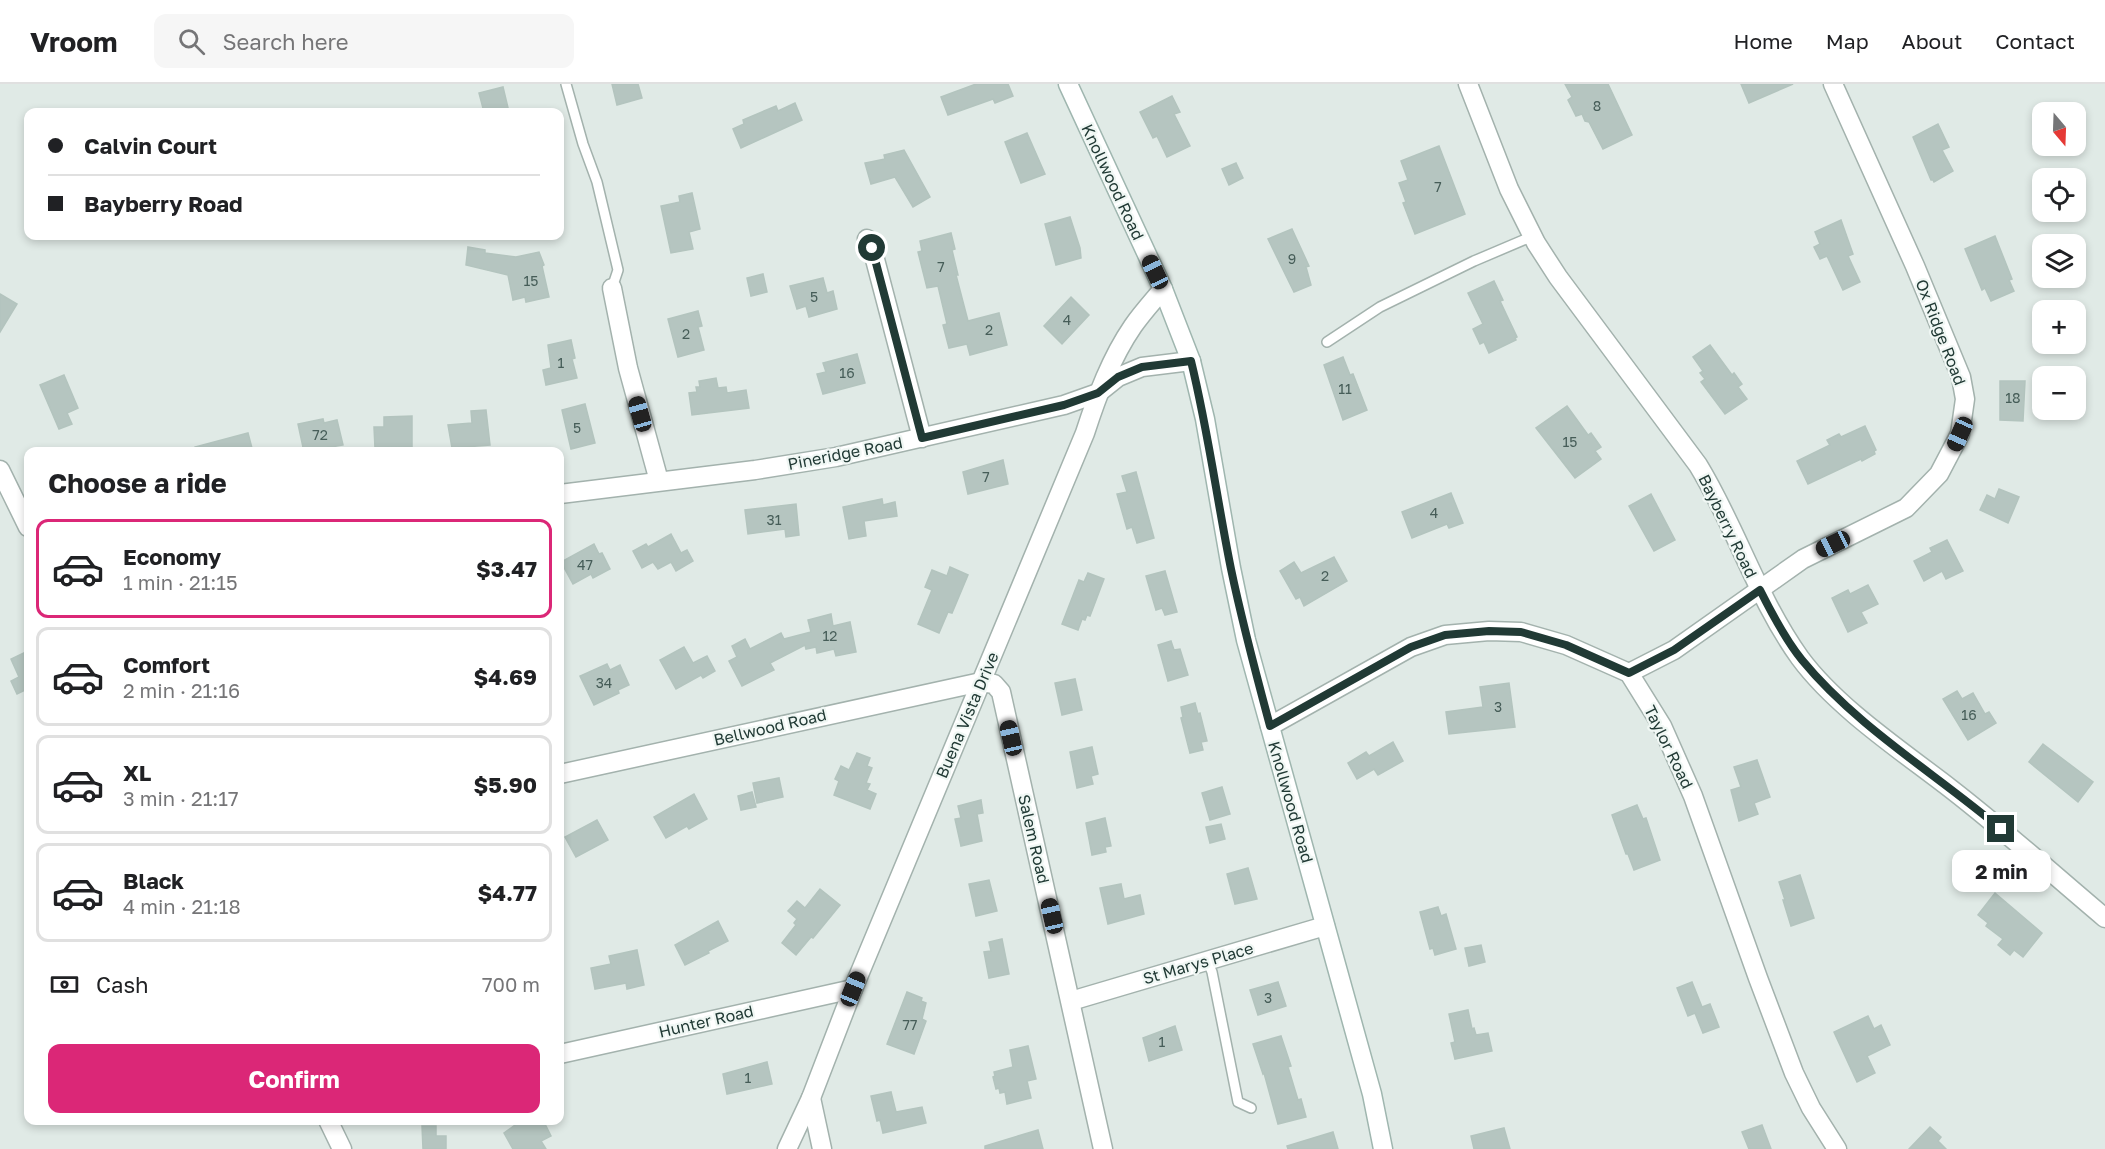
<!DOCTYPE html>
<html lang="en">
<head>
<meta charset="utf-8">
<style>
  :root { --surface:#fff; --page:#f6f6f6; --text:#202124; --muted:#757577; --line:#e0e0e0; --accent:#db2777 }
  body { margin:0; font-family:"Golos Text",sans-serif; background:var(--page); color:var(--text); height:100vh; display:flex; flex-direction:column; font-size:22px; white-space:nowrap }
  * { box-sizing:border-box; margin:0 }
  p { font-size:20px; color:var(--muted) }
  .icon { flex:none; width:33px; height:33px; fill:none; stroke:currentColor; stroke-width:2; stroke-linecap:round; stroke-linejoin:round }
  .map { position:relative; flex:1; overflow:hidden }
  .drawer { position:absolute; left:24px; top:363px; width:540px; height:678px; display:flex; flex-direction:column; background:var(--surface); border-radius:12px; box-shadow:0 3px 9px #0003 }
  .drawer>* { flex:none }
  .guide { position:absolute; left:24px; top:24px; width:540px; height:132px; border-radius:12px; box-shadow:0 3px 9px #0003; display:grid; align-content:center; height:132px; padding:0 24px; background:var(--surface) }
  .needle { width:39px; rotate:161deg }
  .tools { position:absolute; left:2032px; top:18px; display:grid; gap:12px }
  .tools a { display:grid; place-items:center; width:54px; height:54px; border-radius:12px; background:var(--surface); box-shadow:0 3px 9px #0003; font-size:30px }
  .end { position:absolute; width:27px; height:27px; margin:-14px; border:8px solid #213a35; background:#fff; box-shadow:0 0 0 3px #fff }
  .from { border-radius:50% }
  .bubble { position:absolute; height:42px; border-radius:12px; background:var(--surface); box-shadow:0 3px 9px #0003; font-size:20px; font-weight:700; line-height:42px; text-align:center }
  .car { position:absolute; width:18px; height:36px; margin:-18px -9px; border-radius:8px; box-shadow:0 0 4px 2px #0007; background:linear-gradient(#222 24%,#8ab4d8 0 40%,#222 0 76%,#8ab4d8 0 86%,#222 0) }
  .guide b { display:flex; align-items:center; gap:21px; height:57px; font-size:22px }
  .guide b+b { border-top:2px solid var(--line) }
  .guide i { width:15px; height:15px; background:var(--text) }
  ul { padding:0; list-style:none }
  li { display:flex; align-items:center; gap:18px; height:99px; margin:0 12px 9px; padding:0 12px; border:3px solid var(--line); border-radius:12px }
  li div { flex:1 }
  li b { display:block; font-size:22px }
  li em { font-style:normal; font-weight:700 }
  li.selected { border-color:var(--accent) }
  li>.icon { width:54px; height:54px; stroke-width:1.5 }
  h2 { padding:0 24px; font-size:27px; line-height:72px }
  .pay { display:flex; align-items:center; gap:15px; height:66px; padding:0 24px; font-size:22px }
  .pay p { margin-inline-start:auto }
  .cta { display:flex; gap:12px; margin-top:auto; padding:12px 24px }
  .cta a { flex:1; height:69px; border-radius:12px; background:var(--accent); color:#fff; font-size:24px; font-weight:700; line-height:69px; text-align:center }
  header { display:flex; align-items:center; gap:36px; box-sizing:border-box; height:84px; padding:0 30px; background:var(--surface); border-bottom:2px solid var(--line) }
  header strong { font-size:28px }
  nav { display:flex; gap:33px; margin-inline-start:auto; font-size:21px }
  .search { width:420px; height:54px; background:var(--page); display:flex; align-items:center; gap:15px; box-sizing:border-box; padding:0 21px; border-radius:12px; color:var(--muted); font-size:22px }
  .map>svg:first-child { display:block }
  .building { fill:#b5c5c0; stroke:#b3c4be; stroke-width:1.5 }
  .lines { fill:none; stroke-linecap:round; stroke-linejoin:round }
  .service-casing { stroke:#a3b2ad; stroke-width:12 }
  .minor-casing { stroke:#a3b2ad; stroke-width:21 }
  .secondary-casing { stroke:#9fb6af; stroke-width:21 }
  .service { stroke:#fff; stroke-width:9 }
  .minor { stroke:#fff; stroke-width:18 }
  .secondary { stroke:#fff; stroke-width:18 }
  .route { stroke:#213a35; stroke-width:8 }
  .labels { text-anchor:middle; stroke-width:4.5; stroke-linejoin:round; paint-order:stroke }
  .number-label { font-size:14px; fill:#465d58 }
  .street-label { font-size:16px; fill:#213a35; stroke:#f0f7f4 }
</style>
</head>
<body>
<header>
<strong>Vroom</strong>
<div class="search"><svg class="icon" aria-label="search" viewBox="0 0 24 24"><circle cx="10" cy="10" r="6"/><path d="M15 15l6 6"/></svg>Search here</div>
<nav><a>Home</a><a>Map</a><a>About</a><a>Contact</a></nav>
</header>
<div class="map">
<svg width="2105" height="1065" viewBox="0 0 2105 1065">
  <rect width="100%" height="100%" fill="#e0eae6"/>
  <!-- building -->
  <g class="building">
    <polygon points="612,0 638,0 642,14 617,21"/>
    <polygon points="976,0 1008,0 1013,12 995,19 993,15 948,31 941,13"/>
    <polygon points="1565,0 1608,0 1632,51 1603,65 1589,38 1585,37 1582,30 1576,32 1568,16 1572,13"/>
    <polygon points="1741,0 1793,0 1749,19"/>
    <polygon points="503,3 509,28 484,28 479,9"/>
    <polygon points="1172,12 1180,28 1174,30 1190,62 1167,73 1157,52 1153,54 1140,28"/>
    <polygon points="795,19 802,36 741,64 733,45 744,40 743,36 776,22 778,27"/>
    <polygon points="1938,40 1949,63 1942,66 1953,87 1934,98 1933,96 1931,96 1913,53"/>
    <polygon points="1027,49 1045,90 1021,99 1005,58"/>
    <polygon points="1439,62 1465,130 1415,150 1403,119 1406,118 1399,99 1408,96 1401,77"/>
    <polygon points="904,66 930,113 913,123 895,93 871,100 865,79 885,75 884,71"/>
    <polygon points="1236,79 1243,94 1229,101 1222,85"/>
    <polygon points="692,109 700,145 689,148 693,165 671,169 661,122 680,118 679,112"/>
    <polygon points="1070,133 1080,164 1081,174 1056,181 1045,140"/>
    <polygon points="1841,136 1853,170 1848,172 1860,198 1843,206 1827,172 1820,175 1814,163 1820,160 1815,148"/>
    <polygon points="1292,145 1309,182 1306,183 1311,201 1294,208 1268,155"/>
    <polygon points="951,149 955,165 952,166 958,191 956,191 968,237 999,229 1007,261 970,271 967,260 949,264 943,241 947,240 938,202 927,204 918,168 922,167 920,157"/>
    <polygon points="1995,152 2012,195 2009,196 2014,207 1991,217 1985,204 1982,206 1965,165"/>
    <polygon points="468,163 485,166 485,169 516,173 539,168 544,181 542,182 549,213 526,218 525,213 513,216 508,191 466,181"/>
    <polygon points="763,190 767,208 751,212 747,194"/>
    <polygon points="823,194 827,209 833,207 837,225 809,233 806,222 797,225 790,202"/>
    <polygon points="1494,197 1503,216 1500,217 1517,253 1515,254 1516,256 1489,269 1484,258 1480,260 1473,245 1483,240 1468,209"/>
    <polygon points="0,210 17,220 0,248"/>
    <polygon points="1071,213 1089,231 1062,260 1044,242"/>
    <polygon points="698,227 702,242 698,243 704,266 678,273 668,235"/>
    <polygon points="571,256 575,274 572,275 577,294 546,301 543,286 551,284 548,261"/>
    <polygon points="1710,261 1732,291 1734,289 1742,300 1738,303 1747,315 1725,330 1701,298 1705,295 1700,289 1703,287 1693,273"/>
    <polygon points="857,270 865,299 823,310 817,290 826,288 823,279"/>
    <polygon points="1343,273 1350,291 1353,290 1367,326 1343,336 1324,281"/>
    <polygon points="64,291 78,324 67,329 72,340 59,345 40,301"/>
    <polygon points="716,294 718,304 726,303 727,309 746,306 749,324 692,331 689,309 697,308 696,303 700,303 699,297"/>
    <polygon points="2000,297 2025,297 2023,337 2000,336"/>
    <polygon points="585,320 595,359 571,365 562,326"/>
    <polygon points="1567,322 1588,351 1591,349 1601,363 1595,367 1601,375 1575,394 1536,344"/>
    <polygon points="486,326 490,361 452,364 448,341 472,339 471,327"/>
    <polygon points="412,332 412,363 375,364 374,343 384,343 384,333"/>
    <polygon points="323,335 324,339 337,336 343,361 304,368 298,340"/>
    <polygon points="1865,342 1876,366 1874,367 1875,370 1862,377 1861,375 1808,400 1797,377 1830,361 1827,356 1839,350 1841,353"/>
    <polygon points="248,349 253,368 196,368 195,363"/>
    <polygon points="1003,376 1008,400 968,410 963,388"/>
    <polygon points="1136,388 1154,454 1137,459 1132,443 1127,445 1117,410 1127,408 1122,392"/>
    <polygon points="1999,405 2019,413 2008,439 1980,426 1987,411 1995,415"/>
    <polygon points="1451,409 1463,439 1449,444 1447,440 1412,454 1402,428"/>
    <polygon points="1651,410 1675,456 1654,467 1629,422"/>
    <polygon points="882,415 883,421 895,418 897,432 864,437 866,452 849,455 843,423"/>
    <polygon points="796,420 799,451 786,453 785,445 748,450 745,426"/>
    <polygon points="671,450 681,469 687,466 693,477 676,487 671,478 658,485 653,478 642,484 633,467 646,460 648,463"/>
    <polygon points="1947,456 1963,487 1946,495 1942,487 1924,497 1914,477 1932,468 1930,464"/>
    <polygon points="594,460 599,470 602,469 610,485 593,494 591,490 573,500 561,478"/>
    <polygon points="1334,473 1347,497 1304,522 1300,513 1296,515 1280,487 1294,478 1301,489"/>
    <polygon points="950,483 968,491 952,529 948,528 939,549 918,540 932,506 925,503 932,486 947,492"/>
    <polygon points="1165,487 1177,528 1165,531 1162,524 1156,526 1146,492"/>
    <polygon points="1088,489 1104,495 1090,532 1087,531 1085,536 1082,535 1078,546 1062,540 1079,496 1084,498"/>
    <polygon points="1868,501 1878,520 1861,528 1867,539 1848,548 1832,514 1848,506 1850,510"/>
    <polygon points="831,530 833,542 850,538 856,568 836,572 834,565 817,569 816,563 806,565 805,561 770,579 774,586 742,602 729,577 737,573 732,562 745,555 750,565 781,549 784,555 811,548 808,536"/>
    <polygon points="1171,557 1174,566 1180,565 1188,591 1168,597 1158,561"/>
    <polygon points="684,563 693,579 707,572 715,587 703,594 701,591 676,605 660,576"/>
    <polygon points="28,567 28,613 25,606 17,610 11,597 19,593 11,575"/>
    <polygon points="607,580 610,586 620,581 629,601 618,606 619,609 594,621 580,592"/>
    <polygon points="1075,595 1082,626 1062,631 1055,599"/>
    <polygon points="1509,599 1515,643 1449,650 1446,628 1483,623 1480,603"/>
    <polygon points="1957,607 1962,615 1973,609 1985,630 1989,628 1996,639 1968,656 1943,615"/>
    <polygon points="1195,619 1198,630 1200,629 1207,657 1201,658 1203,666 1190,669 1181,634 1183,633 1181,623"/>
    <polygon points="1393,658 1403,677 1378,691 1374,685 1357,695 1348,679 1366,668 1369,672"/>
    <polygon points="2043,660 2093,698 2078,718 2029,678"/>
    <polygon points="1092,663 1098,690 1091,692 1093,700 1077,704 1070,668"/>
    <polygon points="857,669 870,674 867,682 872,684 866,699 870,700 867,706 876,710 870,725 834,711 839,697 835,695 841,682 849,686"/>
    <polygon points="1757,676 1770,713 1754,719 1758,730 1739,737 1731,706 1741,703 1734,683"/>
    <polygon points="779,694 783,713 757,719 753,699"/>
    <polygon points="1222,703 1230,730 1210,736 1202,709"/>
    <polygon points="752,708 756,723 741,726 738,712"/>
    <polygon points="694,710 707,735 689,745 687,742 666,754 654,733"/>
    <polygon points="981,716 983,729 977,730 982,757 961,762 955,735 961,734 958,722"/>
    <polygon points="1637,721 1643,735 1646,734 1660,776 1634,786 1628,770 1626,770 1612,731"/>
    <polygon points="1105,734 1111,762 1105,763 1106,768 1092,771 1086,739"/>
    <polygon points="597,736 608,756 576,773 565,753"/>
    <polygon points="1221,740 1225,755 1210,759 1206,743"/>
    <polygon points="1248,784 1257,815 1235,820 1227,790"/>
    <polygon points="1800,791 1814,834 1791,842 1783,816 1785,816 1779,798"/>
    <polygon points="989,796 997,827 976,832 969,800"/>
    <polygon points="1121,800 1124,815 1140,811 1144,830 1108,840 1100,804"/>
    <polygon points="820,805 840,821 813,854 811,853 796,871 782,859 796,841 794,839 797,835 788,827 797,817 805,824"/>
    <polygon points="1995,809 2042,849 2023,873 2014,866 2010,871 1998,861 2003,855 1986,842 1988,839 1978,831"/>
    <polygon points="1438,823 1441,832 1446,830 1456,865 1435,871 1433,864 1430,865 1420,828"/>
    <polygon points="718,837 728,857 708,867 709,869 685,881 675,861"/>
    <polygon points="1002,855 1009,890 989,894 984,868 991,867 989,858"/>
    <polygon points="1481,861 1485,878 1469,882 1465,864"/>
    <polygon points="637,866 644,901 627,905 626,899 595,905 591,884 611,880 609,872"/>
    <polygon points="1278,898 1286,922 1258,931 1250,906"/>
    <polygon points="1692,898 1702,923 1710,920 1719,943 1703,949 1695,929 1688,932 1677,904"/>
    <polygon points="907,908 922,914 921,917 926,919 922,935 926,937 914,970 887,960"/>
    <polygon points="1468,926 1472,945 1474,944 1476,951 1488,949 1492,967 1455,975 1451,959 1455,958 1449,930"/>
    <polygon points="1868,932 1874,945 1881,941 1890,961 1867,972 1875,989 1857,998 1834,948"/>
    <polygon points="1175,942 1182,966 1149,977 1143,954"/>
    <polygon points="1281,952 1291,982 1288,983 1298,1016 1301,1015 1306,1033 1278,1040 1264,989 1263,990 1253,960"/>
    <polygon points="1028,962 1036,995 1027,997 1031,1014 1007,1020 1005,1008 1000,1009 999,1004 996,1005 993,993 995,992 994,988 1013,983 1010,966"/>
    <polygon points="767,978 772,1000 727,1010 723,990"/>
    <polygon points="891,1008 896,1028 922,1023 926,1039 883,1049 880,1036 877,1037 871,1012"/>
    <polygon points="522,1036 543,1036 551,1052 541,1057 546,1065 513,1065 504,1049"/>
    <polygon points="1762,1041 1771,1065 1749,1065 1742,1048"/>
    <polygon points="422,1042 436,1042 436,1052 446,1052 446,1065 423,1065"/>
    <polygon points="1930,1043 1941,1053 1938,1057 1946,1065 1909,1065"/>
    <polygon points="1504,1044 1510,1065 1474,1065 1471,1052"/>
    <polygon points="1038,1046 1043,1065 985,1065 985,1062"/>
    <polygon points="1333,1048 1338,1065 1288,1065 1287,1062"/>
  </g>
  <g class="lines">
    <defs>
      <g id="service">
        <polyline points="566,0 583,60 597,98 618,186 612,204"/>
        <polyline points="1327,258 1380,223 1474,177 1533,152"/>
        <polyline points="1207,876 1212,888 1238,1018 1251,1024"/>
      </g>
      <g id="minor">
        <path d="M1468,0L1509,105L1536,159L1558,193L1698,381C1736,443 1757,514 1800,574C1837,624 1902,667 1951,705C2004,746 2054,791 2105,834"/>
        <polyline points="867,155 872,164 922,354"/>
        <polyline points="612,204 628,284 659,397"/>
        <polyline points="0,386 28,443"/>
        <polyline points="560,410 755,386 836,373 1064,321 1098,309 1118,293 1142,283 1191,277"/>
        <polyline points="1629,589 1674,566 1803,475 1906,424 1939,390 1960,350 1965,315 1961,293 1915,182 1833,0"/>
        <polyline points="1270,642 1411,563 1445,551 1489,547 1521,548 1566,561 1629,589 1662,642 1693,712 1758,894 1794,989 1811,1024 1837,1065"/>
        <polyline points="560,690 981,598 994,600 1001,608 1103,1065"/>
        <polyline points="1071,917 1325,842"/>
        <polyline points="560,970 853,905"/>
        <polyline points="811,1014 822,1065"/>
        <polyline points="328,1036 342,1065"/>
        <path d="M787,1065L811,1014L853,905L1085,349C1097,312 1111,274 1133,242C1142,229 1153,217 1163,205"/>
      </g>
      <polyline id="secondary" points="1068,0 1163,205 1191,277 1205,335 1231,484 1246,556 1372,1010 1383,1065"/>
    </defs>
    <!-- service casing -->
    <use href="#service" class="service-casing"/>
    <!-- minor casing -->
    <use href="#minor" class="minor-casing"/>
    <!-- secondary casing -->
    <use href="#secondary" class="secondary-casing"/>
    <!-- service -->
    <use href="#service" class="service"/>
    <!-- minor -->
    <use href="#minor" class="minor"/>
    <!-- secondary -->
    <use href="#secondary" class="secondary"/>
  </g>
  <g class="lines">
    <!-- route -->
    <path class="route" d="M872,164L922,354L1064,321L1098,309L1118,293L1142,283L1191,277C1208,346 1217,416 1231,485C1242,538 1256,590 1270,642L1411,563L1445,551L1489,547L1521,548L1566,561L1629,589L1674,566L1760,506C1772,530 1785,555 1802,576C1856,642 1936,690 2001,745"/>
  </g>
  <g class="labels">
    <!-- number labels -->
    <g class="number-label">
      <text x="1597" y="27">8</text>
      <text x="1438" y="108">7</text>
      <text x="1292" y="180">9</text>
      <text x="941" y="188">7</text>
      <text x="531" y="202">15</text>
      <text x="814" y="218">5</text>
      <text x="1067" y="241">4</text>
      <text x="989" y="251">2</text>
      <text x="686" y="255">2</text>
      <text x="561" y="284">1</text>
      <text x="847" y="294">16</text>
      <text x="1345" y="310">11</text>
      <text x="2013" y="319">18</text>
      <text x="577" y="349">5</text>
      <text x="320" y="356">72</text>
      <text x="1570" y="363">15</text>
      <text x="986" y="398">7</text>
      <text x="1434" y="434">4</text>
      <text x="774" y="441">31</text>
      <text x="585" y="486">47</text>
      <text x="1325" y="497">2</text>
      <text x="830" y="557">12</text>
      <text x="604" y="604">34</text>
      <text x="1498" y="628">3</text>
      <text x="1969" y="636">16</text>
      <text x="1268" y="919">3</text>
      <text x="910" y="946">77</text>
      <text x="1162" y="963">1</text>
      <text x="748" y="999">1</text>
    </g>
    <!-- street labels -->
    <g class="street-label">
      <text transform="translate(1113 98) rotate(65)" y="6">Knollwood Road</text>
      <text transform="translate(1941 248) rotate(69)" y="6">Ox Ridge Road</text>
      <text transform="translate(845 369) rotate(-11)" y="6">Pineridge Road</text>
      <text transform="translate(1728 442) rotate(64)" y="6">Bayberry Road</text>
      <text transform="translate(967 631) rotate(-67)" y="6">Buena Vista Drive</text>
      <text transform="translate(770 643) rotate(-13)" y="6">Bellwood Road</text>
      <text transform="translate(1669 663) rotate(64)" y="6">Taylor Road</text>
      <text transform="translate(1291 718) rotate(74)" y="6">Knollwood Road</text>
      <text transform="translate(1034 755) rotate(77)" y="6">Salem Road</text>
      <text transform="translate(1198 879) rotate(-16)" y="6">St Marys Place</text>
      <text transform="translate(706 937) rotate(-13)" y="6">Hunter Road</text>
    </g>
  </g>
</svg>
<div class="tools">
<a><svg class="needle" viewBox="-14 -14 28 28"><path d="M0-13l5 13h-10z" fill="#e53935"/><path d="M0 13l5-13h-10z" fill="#757577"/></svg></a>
<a><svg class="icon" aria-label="locate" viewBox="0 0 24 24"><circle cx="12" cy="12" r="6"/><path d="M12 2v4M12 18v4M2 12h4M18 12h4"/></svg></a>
<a><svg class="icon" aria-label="layers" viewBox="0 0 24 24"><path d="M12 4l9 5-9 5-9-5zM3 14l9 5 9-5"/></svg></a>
<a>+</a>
<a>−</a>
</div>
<i class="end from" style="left:872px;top:164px"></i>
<i class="end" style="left:2001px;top:745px"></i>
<div class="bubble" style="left:1952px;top:766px;width:99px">2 min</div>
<i class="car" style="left:1155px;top:188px;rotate:335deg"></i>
<i class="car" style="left:640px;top:330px;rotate:344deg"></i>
<i class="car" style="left:1960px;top:350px;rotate:204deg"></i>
<i class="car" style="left:1833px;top:460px;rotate:244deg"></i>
<i class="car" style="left:1011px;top:654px;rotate:347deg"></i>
<i class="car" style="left:1052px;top:832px;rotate:347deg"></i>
<i class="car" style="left:853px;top:905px;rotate:22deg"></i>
<div class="guide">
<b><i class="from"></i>Calvin Court</b>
<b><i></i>Bayberry Road</b>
</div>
<section class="drawer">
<h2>Choose a ride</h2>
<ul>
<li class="selected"><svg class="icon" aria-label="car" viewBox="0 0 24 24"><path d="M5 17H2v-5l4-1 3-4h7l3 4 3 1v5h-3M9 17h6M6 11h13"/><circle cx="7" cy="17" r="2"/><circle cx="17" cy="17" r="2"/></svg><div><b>Economy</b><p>1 min · 21:15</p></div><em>$3.47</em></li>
<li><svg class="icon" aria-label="car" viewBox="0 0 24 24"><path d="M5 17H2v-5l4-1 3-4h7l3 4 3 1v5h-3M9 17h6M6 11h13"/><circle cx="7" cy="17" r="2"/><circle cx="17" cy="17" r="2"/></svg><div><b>Comfort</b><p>2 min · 21:16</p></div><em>$4.69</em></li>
<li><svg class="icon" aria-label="car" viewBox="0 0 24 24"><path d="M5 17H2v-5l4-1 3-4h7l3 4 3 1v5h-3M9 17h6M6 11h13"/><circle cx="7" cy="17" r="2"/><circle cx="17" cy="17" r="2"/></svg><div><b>XL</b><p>3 min · 21:17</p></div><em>$5.90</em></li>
<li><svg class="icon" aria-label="car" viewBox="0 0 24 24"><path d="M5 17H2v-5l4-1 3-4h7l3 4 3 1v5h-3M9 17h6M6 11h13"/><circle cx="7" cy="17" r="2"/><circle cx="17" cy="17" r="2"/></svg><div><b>Black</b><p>4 min · 21:18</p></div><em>$4.77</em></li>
</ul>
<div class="pay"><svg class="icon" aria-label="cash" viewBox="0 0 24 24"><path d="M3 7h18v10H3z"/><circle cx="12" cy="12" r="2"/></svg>Cash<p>700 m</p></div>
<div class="cta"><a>Confirm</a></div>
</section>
</div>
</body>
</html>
